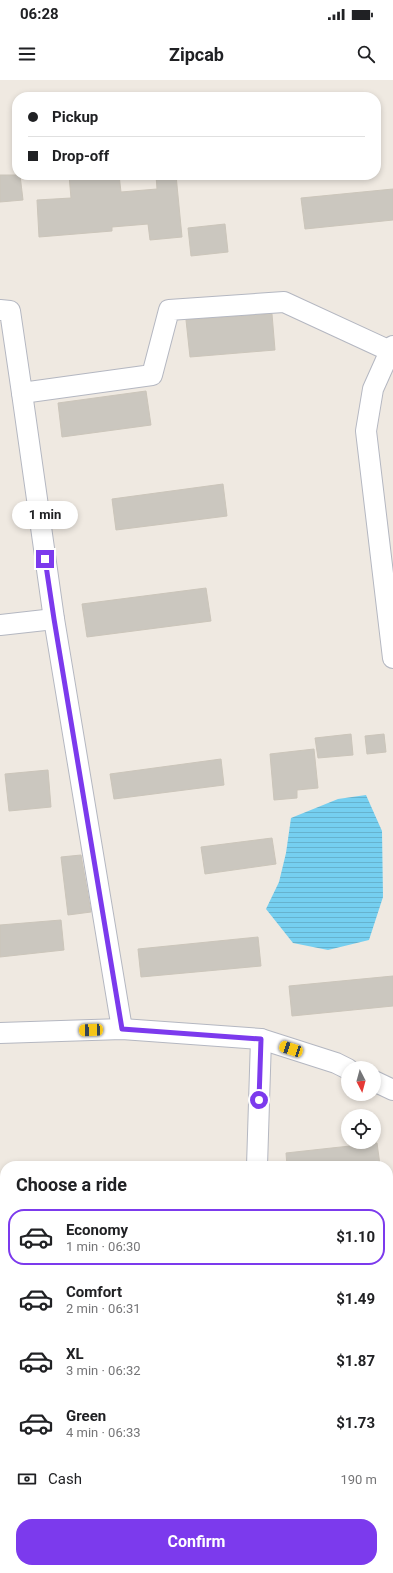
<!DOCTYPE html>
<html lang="en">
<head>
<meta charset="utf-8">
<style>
  :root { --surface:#fff; --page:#f2f2f2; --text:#202124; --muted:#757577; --line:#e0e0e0; --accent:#7c3aed }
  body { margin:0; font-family:Roboto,sans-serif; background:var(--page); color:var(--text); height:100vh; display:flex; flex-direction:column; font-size:15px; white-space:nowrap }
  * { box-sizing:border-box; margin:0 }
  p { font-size:13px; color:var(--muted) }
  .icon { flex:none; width:22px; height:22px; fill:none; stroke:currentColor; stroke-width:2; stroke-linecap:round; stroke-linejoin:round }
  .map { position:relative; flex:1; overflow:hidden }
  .drawer { position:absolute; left:0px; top:1081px; width:393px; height:412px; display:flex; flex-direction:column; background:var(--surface); border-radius:16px 16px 0 0; box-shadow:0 2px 6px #0003 }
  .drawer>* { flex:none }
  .hud { position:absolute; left:12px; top:12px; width:369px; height:88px; border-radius:16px; box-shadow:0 2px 6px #0003; display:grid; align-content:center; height:88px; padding:0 16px; background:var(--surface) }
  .needle { width:26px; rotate:174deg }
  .tools { position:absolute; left:341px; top:981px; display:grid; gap:8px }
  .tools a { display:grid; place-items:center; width:40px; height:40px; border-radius:50%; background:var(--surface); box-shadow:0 2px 6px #0003; font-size:20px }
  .end { position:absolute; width:18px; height:18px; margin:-9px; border:5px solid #7c3aed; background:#fff; box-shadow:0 0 0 2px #fff }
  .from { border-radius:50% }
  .bubble { position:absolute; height:28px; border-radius:14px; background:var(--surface); box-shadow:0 2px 6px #0003; font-size:13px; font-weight:700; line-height:28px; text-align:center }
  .car { position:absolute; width:12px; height:24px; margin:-12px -6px; border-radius:5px; box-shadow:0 0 3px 1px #0007; background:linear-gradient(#f5c518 24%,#345 0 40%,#f5c518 0 76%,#345 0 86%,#f5c518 0) }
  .hud b { display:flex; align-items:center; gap:14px; height:38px; font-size:15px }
  .hud b+b { border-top:1px solid var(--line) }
  .hud i { width:10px; height:10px; background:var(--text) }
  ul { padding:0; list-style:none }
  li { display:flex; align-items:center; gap:12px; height:56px; margin:0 8px 6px; padding:0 8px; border:2px solid transparent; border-radius:16px }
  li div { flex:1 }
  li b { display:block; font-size:15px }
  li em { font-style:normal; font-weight:700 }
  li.selected { border-color:var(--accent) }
  li>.icon { width:36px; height:36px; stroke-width:1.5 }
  h2 { padding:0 16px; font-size:18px; line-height:48px }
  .pay { display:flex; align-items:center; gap:10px; height:44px; padding:0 16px; font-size:15px }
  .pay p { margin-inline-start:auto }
  .action { display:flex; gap:8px; margin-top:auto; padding:8px 16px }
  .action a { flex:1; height:46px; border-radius:16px; background:var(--accent); color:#fff; font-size:16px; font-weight:700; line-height:46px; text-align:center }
  .status { display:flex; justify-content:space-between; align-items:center; height:28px; padding:0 20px; background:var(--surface); direction:ltr }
  .status svg { height:11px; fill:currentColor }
  header { display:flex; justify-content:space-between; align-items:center; height:52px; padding:0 16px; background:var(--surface); font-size:18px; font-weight:700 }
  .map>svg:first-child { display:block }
  .water { fill:url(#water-rules) }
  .building { fill:#cbc7bf; stroke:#cbc5ba }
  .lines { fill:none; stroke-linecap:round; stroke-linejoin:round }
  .street-casing { stroke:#b4b7c1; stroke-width:22 }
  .street { stroke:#fff; stroke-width:20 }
  .route { stroke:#7c3aed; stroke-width:5 }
</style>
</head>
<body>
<div class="status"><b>06:28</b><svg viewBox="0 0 49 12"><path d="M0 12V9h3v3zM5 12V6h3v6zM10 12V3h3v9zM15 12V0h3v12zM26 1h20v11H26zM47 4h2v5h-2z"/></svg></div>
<header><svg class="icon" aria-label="menu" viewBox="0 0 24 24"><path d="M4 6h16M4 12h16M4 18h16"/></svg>Zipcab<svg class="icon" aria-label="search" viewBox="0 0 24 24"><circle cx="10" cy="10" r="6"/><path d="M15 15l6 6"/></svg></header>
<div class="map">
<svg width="393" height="1493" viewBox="0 0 393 1493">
  <defs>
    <pattern id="water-rules" width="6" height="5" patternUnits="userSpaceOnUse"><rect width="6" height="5" fill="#75cff0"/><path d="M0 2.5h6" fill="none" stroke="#66b2ce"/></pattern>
  </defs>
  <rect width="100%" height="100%" fill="#efe9e1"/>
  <!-- water -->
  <polygon class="water" points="366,715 382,751 383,817 369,860 328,870 293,863 266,829 279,802 286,773 291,738 338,719"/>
  <!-- building -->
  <g class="building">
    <polygon points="0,95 20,95 23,120 0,122"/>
    <polygon points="69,95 119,95 121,112 157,109 156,95 176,95 182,157 150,160 148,144 112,147 112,151 39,157 37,120 71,118"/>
    <polygon points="393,109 393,140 305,149 301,118"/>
    <polygon points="225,144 228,172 191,176 188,148"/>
    <polygon points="272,234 275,270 190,277 186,240"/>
    <polygon points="146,311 151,345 62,357 58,323"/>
    <polygon points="223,404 227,436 116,450 112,419"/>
    <polygon points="206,508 211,541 87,557 82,524"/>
    <polygon points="351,654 353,675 318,678 315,658"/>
    <polygon points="384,654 386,672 367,674 365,656"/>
    <polygon points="314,669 318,708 297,710 297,718 274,720 270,674"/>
    <polygon points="221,679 224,705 114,719 110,694"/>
    <polygon points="48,690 51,727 9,731 5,694"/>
    <polygon points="272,758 276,784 205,794 201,767"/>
    <polygon points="81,775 91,832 68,835 61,777"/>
    <polygon points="61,840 64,870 0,877 0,845"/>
    <polygon points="258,857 261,886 141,897 138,869"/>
    <polygon points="393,896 393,926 292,936 289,906"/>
    <polygon points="377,1063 380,1085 367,1086 287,1086 286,1073"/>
  </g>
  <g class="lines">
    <defs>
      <g id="street">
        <polyline points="0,230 10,231 22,313 152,295 169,230 284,222 390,271 393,266"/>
        <polyline points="390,271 373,309 366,351 393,578"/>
        <polyline points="22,313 54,539 122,949"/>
        <polyline points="0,545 54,539"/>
        <polyline points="0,953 122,949 261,959 336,983 348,989"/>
        <polyline points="374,1001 393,1010"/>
        <polyline points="257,1086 261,959"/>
        <polyline points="0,1309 5,1308"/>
      </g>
    </defs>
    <!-- street casing -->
    <use href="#street" class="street-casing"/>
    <!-- street -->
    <use href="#street" class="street"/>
  </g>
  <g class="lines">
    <!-- route -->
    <polyline class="route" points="45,479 54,539 122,949 261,959 259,1020"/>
  </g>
</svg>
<div class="tools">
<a><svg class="needle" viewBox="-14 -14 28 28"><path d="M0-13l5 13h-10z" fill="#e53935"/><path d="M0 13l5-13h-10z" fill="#757577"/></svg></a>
<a><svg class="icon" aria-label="locate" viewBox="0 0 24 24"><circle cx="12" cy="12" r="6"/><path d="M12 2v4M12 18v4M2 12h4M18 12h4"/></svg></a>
</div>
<i class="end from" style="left:259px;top:1020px"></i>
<i class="end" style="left:45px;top:479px"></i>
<div class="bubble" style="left:12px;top:421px;width:66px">1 min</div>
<i class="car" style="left:91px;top:950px;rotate:268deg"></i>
<i class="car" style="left:291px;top:969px;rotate:288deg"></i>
<div class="hud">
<b><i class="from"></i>Pickup</b>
<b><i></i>Drop-off</b>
</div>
<section class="drawer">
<h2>Choose a ride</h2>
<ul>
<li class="selected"><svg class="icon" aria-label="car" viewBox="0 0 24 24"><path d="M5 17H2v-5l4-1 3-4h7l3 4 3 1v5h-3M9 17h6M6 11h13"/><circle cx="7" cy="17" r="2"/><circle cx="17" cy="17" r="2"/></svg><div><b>Economy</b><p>1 min · 06:30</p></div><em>$1.10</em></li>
<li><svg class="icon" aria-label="car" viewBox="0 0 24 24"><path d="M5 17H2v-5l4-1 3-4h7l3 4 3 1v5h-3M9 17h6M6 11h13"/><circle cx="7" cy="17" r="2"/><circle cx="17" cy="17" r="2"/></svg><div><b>Comfort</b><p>2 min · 06:31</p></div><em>$1.49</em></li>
<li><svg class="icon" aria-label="car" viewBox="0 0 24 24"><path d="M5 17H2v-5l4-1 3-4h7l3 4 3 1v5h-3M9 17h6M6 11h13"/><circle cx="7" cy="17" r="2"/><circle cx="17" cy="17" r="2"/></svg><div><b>XL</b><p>3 min · 06:32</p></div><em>$1.87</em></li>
<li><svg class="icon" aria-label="car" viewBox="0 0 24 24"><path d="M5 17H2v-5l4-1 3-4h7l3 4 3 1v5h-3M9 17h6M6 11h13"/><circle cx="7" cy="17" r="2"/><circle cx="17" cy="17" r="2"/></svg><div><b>Green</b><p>4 min · 06:33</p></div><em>$1.73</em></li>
</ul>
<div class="pay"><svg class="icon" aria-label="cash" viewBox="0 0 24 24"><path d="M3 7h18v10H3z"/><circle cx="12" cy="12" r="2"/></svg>Cash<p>190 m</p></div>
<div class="action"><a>Confirm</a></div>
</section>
</div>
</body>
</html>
